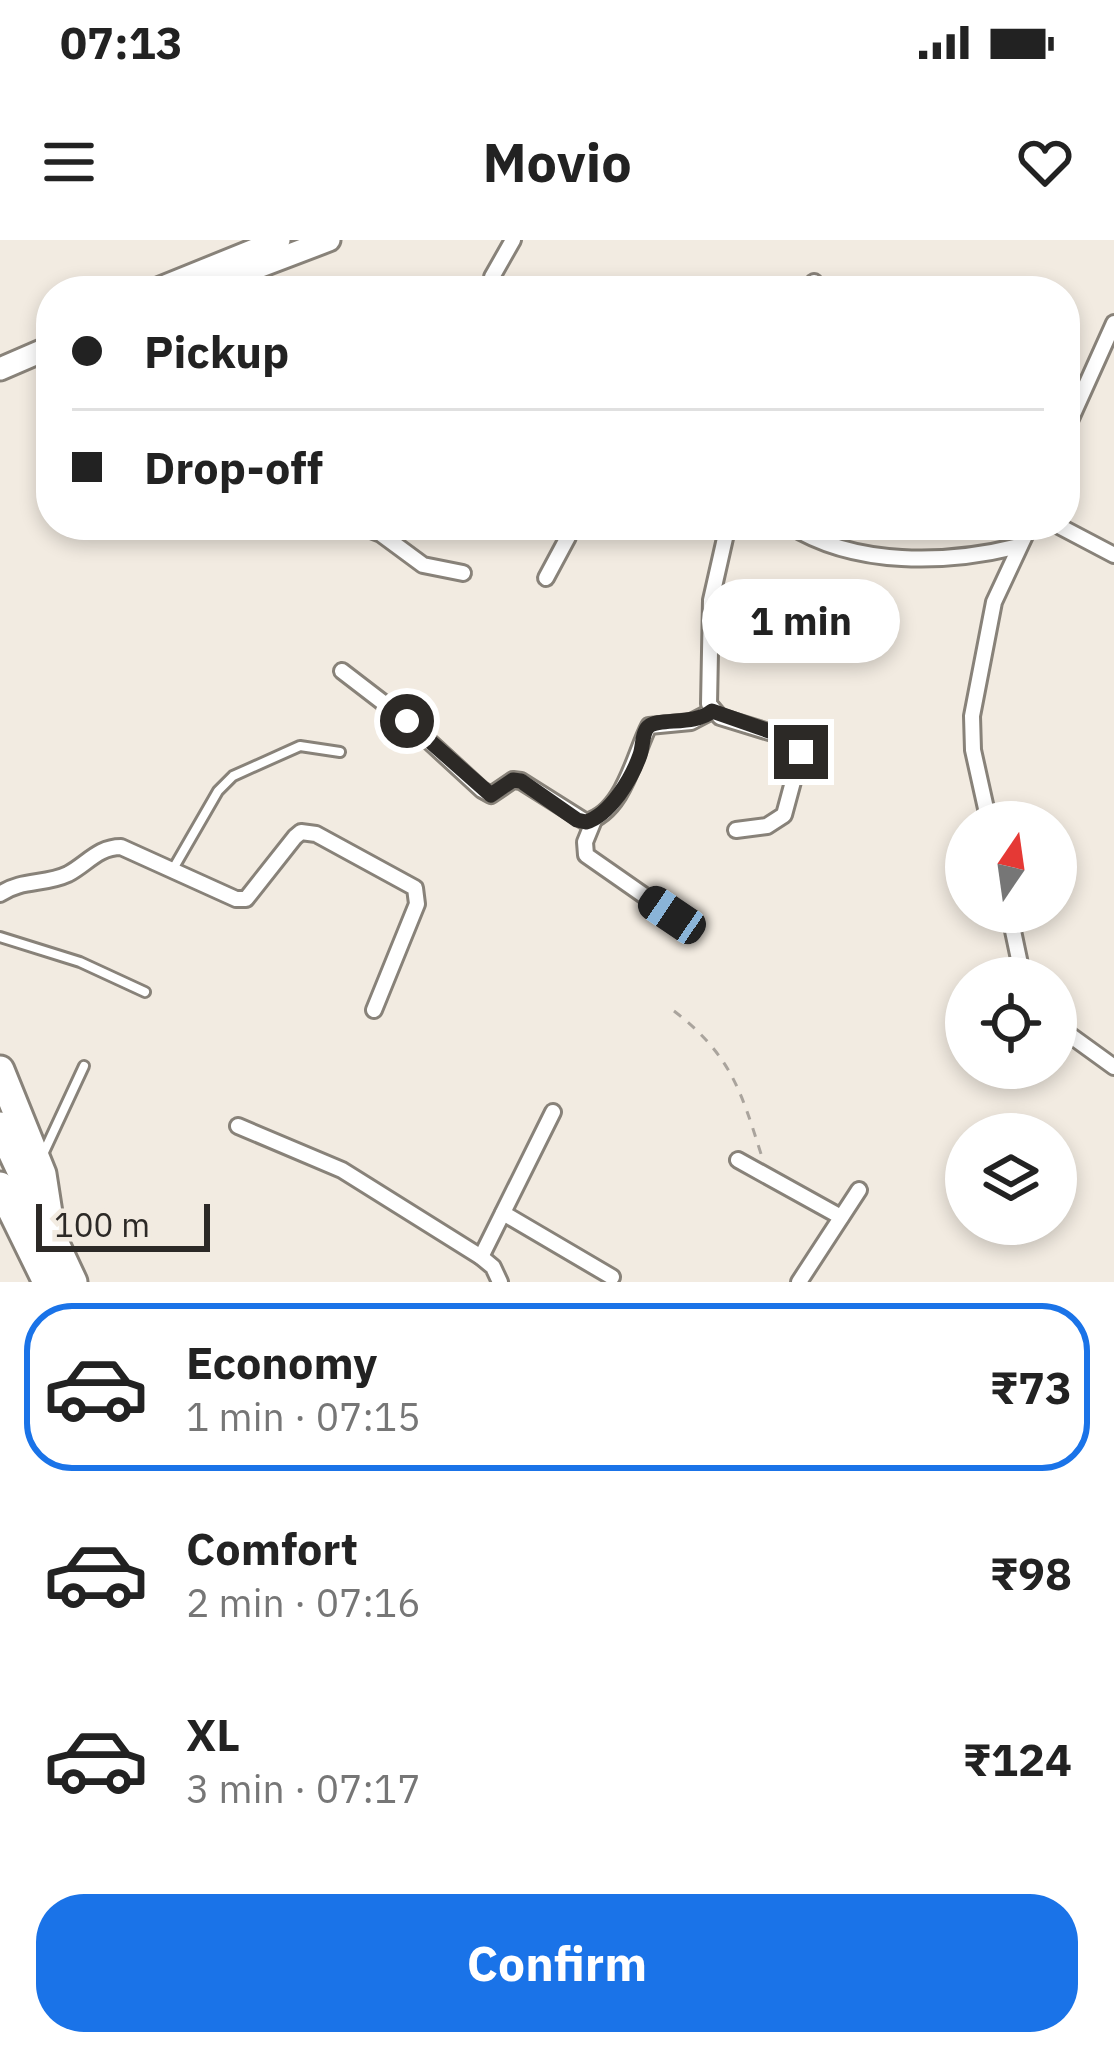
<!DOCTYPE html>
<html lang="en">
<head>
<meta charset="utf-8">
<style>
  :root { --surface:#fff; --page:#f6f6f6; --text:#222; --muted:#767676; --line:#e0e0e0; --accent:#1a73e8 }
  body { margin:0; font-family:"IBM Plex Sans",sans-serif; background:var(--page); color:var(--text); height:100vh; display:flex; flex-direction:column; font-size:45px; white-space:nowrap }
  * { box-sizing:border-box; margin:0 }
  p { font-size:39px; color:var(--muted) }
  .icon { flex:none; width:66px; height:66px; fill:none; stroke:currentColor; stroke-width:2; stroke-linecap:round; stroke-linejoin:round }
  .map { position:relative; height:1042px; overflow:hidden }
  .sheet { display:flex; flex-direction:column; background:var(--surface); flex:1 }
  .sheet>* { flex:none }
  .banner { position:absolute; left:36px; top:36px; width:1044px; height:264px; border-radius:48px; box-shadow:0 6px 18px #0003; display:grid; align-content:center; height:264px; padding:0 36px; background:var(--surface) }
  .needle { width:78px; rotate:13deg }
  .controls { position:absolute; left:945px; top:561px; display:grid; gap:24px }
  .controls a { display:grid; place-items:center; width:132px; height:132px; border-radius:50%; background:var(--surface); box-shadow:0 6px 18px #0003; font-size:60px }
  .scale { position:absolute; left:36px; bottom:30px; width:174px; box-sizing:border-box; padding-left:12px; border:6px solid #2c2926; border-top:0; font-size:33px; line-height:42px; white-space:nowrap; color:#2c2926; -webkit-text-stroke:9px #f2ebe1; paint-order:stroke }
  .end { position:absolute; width:54px; height:54px; margin:-27px; border:15px solid #2c2926; background:#fff; box-shadow:0 0 0 6px #fff }
  .from { border-radius:50% }
  .bubble { position:absolute; height:84px; border-radius:42px; background:var(--surface); box-shadow:0 6px 18px #0003; font-size:39px; font-weight:700; line-height:84px; text-align:center }
  .car { position:absolute; width:36px; height:72px; margin:-36px -18px; border-radius:15px; box-shadow:0 0 9px 3px #0007; background:linear-gradient(#222 24%,#8ab4d8 0 40%,#222 0 76%,#8ab4d8 0 86%,#222 0) }
  .banner b { display:flex; align-items:center; gap:42px; height:114px; font-size:45px }
  .banner b+b { border-top:3px solid var(--line) }
  .banner i { width:30px; height:30px; background:var(--text) }
  ul { padding:21px 0 0; list-style:none }
  li { display:flex; align-items:center; gap:36px; height:168px; margin:0 24px 18px; padding:0 12px; border:6px solid transparent; border-radius:48px }
  li div { flex:1 }
  li b { display:block; font-size:45px }
  li em { font-style:normal; font-weight:700 }
  li.current { border-color:var(--accent) }
  li>.icon { width:108px; height:108px; stroke-width:1.5 }
  .primary-button { display:flex; gap:24px; margin-top:auto; padding:24px 36px }
  .primary-button a { flex:1; height:138px; border-radius:48px; background:var(--accent); color:#fff; font-size:48px; font-weight:700; line-height:138px; text-align:center }
  .status { display:flex; justify-content:space-between; align-items:center; height:84px; padding:0 60px; background:var(--surface); direction:ltr }
  .status svg { height:33px; fill:currentColor }
  header { display:flex; justify-content:space-between; align-items:center; height:156px; padding:0 36px; background:var(--surface); font-size:54px; font-weight:700 }
  .map>svg:first-child { display:block }
  .lines { fill:none; stroke-linecap:round; stroke-linejoin:round }
  .lane-casing { stroke:#888279; stroke-width:14 }
  .street-casing { stroke:#888279; stroke-width:20 }
  .secondary-casing { stroke:#888279; stroke-width:27 }
  .highway-casing { stroke:#888279; stroke-width:33 }
  .path { stroke:#aaa49d; stroke-width:3; stroke-dasharray:9 9; stroke-linecap:butt }
  .lane { stroke:#fff; stroke-width:8 }
  .street { stroke:#fff; stroke-width:14 }
  .secondary { stroke:#fff; stroke-width:21 }
  .highway { stroke:#fff; stroke-width:27 }
  .route { stroke:#2c2926; stroke-width:15 }
</style>
</head>
<body>
<div class="status"><b>07:13</b><svg viewBox="0 0 49 12"><path d="M0 12V9h3v3zM5 12V6h3v6zM10 12V3h3v9zM15 12V0h3v12zM26 1h20v11H26zM47 4h2v5h-2z"/></svg></div>
<header><svg class="icon" aria-label="menu" viewBox="0 0 24 24"><path d="M4 6h16M4 12h16M4 18h16"/></svg>Movio<svg class="icon" aria-label="heart" viewBox="0 0 24 24"><path d="M12 20l-8-8c-3-5 5-10 8-4 3-6 11-1 8 4z"/></svg></header>
<div class="map">
<svg width="1114" height="1042" viewBox="0 0 1114 1042">
  <rect width="100%" height="100%" fill="#f2ebe1"/>
  <g class="lines">
    <defs>
      <g id="lane">
        <polyline points="173,629 218,551 233,536 300,506 340,512"/>
        <polyline points="0,697 80,722 145,752"/>
        <polyline points="44,912 84,826"/>
      </g>
      <g id="street">
        <polyline points="500,51 492,44 492,37 513,0"/>
        <polyline points="810,51 814,42"/>
        <polyline points="1065,192 1114,83"/>
        <polyline points="358,285 381,294 423,325 463,333"/>
        <polyline points="728,285 711,360 709,464 720,477 795,500 801,512 784,575 767,586 736,590"/>
        <path d="M789,285C855,327 947,324 1019,306"/>
        <polyline points="1057,285 1114,315"/>
        <polyline points="546,338 568,297 568,285"/>
        <path d="M342,431L407,481L482,550L491,555L513,540L521,541L586,582C624,572 634,515 649,486L691,482L712,471"/>
        <polyline points="594,580 585,602 586,615 672,675"/>
        <polyline points="989,582 973,510 972,476 994,362 1030,285"/>
        <path d="M0,654C22,639 45,645 68,634C87,624 98,607 121,607L236,659H246L295,597L301,592L316,594L415,648L417,664L374,770"/>
        <polyline points="1009,672 1023,738"/>
        <polyline points="1056,785 1114,827"/>
        <polyline points="238,886 342,930 481,1017 493,1027 500,1042"/>
        <polyline points="738,920 841,977"/>
        <polyline points="503,973 612,1037"/>
        <polyline points="481,1017 553,872"/>
        <polyline points="799,1042 859,950"/>
      </g>
      <g id="secondary">
        <polyline points="153,51 279,0"/>
        <polyline points="195,51 329,0"/>
        <polyline points="0,129 51,107"/>
      </g>
      <g id="highway">
        <polyline points="0,830 42,934 52,999"/>
        <polyline points="0,886 73,1042"/>
        <polyline points="0,946 47,1042"/>
      </g>
    </defs>
    <!-- lane casing -->
    <use href="#lane" class="lane-casing"/>
    <!-- street casing -->
    <use href="#street" class="street-casing"/>
    <!-- secondary casing -->
    <use href="#secondary" class="secondary-casing"/>
    <!-- highway casing -->
    <use href="#highway" class="highway-casing"/>
    <!-- path -->
    <path class="path" d="M674,771C731,815 741,851 762,917"/>
    <!-- lane -->
    <use href="#lane" class="lane"/>
    <!-- street -->
    <use href="#street" class="street"/>
    <!-- secondary -->
    <use href="#secondary" class="secondary"/>
    <!-- highway -->
    <use href="#highway" class="highway"/>
  </g>
  <g class="lines">
    <!-- route -->
    <path class="route" d="M407,481L491,555L513,540L521,541L577,580L586,582C610,575 632,538 640,515C643,507 642,493 648,487C658,477 694,486 712,471L795,500L801,512"/>
  </g>
</svg>
<div class="controls">
<a><svg class="needle" viewBox="-14 -14 28 28"><path d="M0-13l5 13h-10z" fill="#e53935"/><path d="M0 13l5-13h-10z" fill="#767676"/></svg></a>
<a><svg class="icon" aria-label="locate" viewBox="0 0 24 24"><circle cx="12" cy="12" r="6"/><path d="M12 2v4M12 18v4M2 12h4M18 12h4"/></svg></a>
<a><svg class="icon" aria-label="layers" viewBox="0 0 24 24"><path d="M12 4l9 5-9 5-9-5zM3 14l9 5 9-5"/></svg></a>
</div>
<div class="scale">100 m</div>
<i class="end from" style="left:407px;top:481px"></i>
<i class="end" style="left:801px;top:512px"></i>
<div class="bubble" style="left:702px;top:339px;width:198px">1 min</div>
<i class="car" style="left:672px;top:675px;rotate:304deg"></i>
<div class="banner">
<b><i class="from"></i>Pickup</b>
<b><i></i>Drop-off</b>
</div>
</div>
<section class="sheet">
<ul>
<li class="current"><svg class="icon" aria-label="car" viewBox="0 0 24 24"><path d="M5 17H2v-5l4-1 3-4h7l3 4 3 1v5h-3M9 17h6M6 11h13"/><circle cx="7" cy="17" r="2"/><circle cx="17" cy="17" r="2"/></svg><div><b>Economy</b><p>1 min · 07:15</p></div><em>₹73</em></li>
<li><svg class="icon" aria-label="car" viewBox="0 0 24 24"><path d="M5 17H2v-5l4-1 3-4h7l3 4 3 1v5h-3M9 17h6M6 11h13"/><circle cx="7" cy="17" r="2"/><circle cx="17" cy="17" r="2"/></svg><div><b>Comfort</b><p>2 min · 07:16</p></div><em>₹98</em></li>
<li><svg class="icon" aria-label="car" viewBox="0 0 24 24"><path d="M5 17H2v-5l4-1 3-4h7l3 4 3 1v5h-3M9 17h6M6 11h13"/><circle cx="7" cy="17" r="2"/><circle cx="17" cy="17" r="2"/></svg><div><b>XL</b><p>3 min · 07:17</p></div><em>₹124</em></li>
</ul>
<div class="primary-button"><a>Confirm</a></div>
</section>
</body>
</html>
